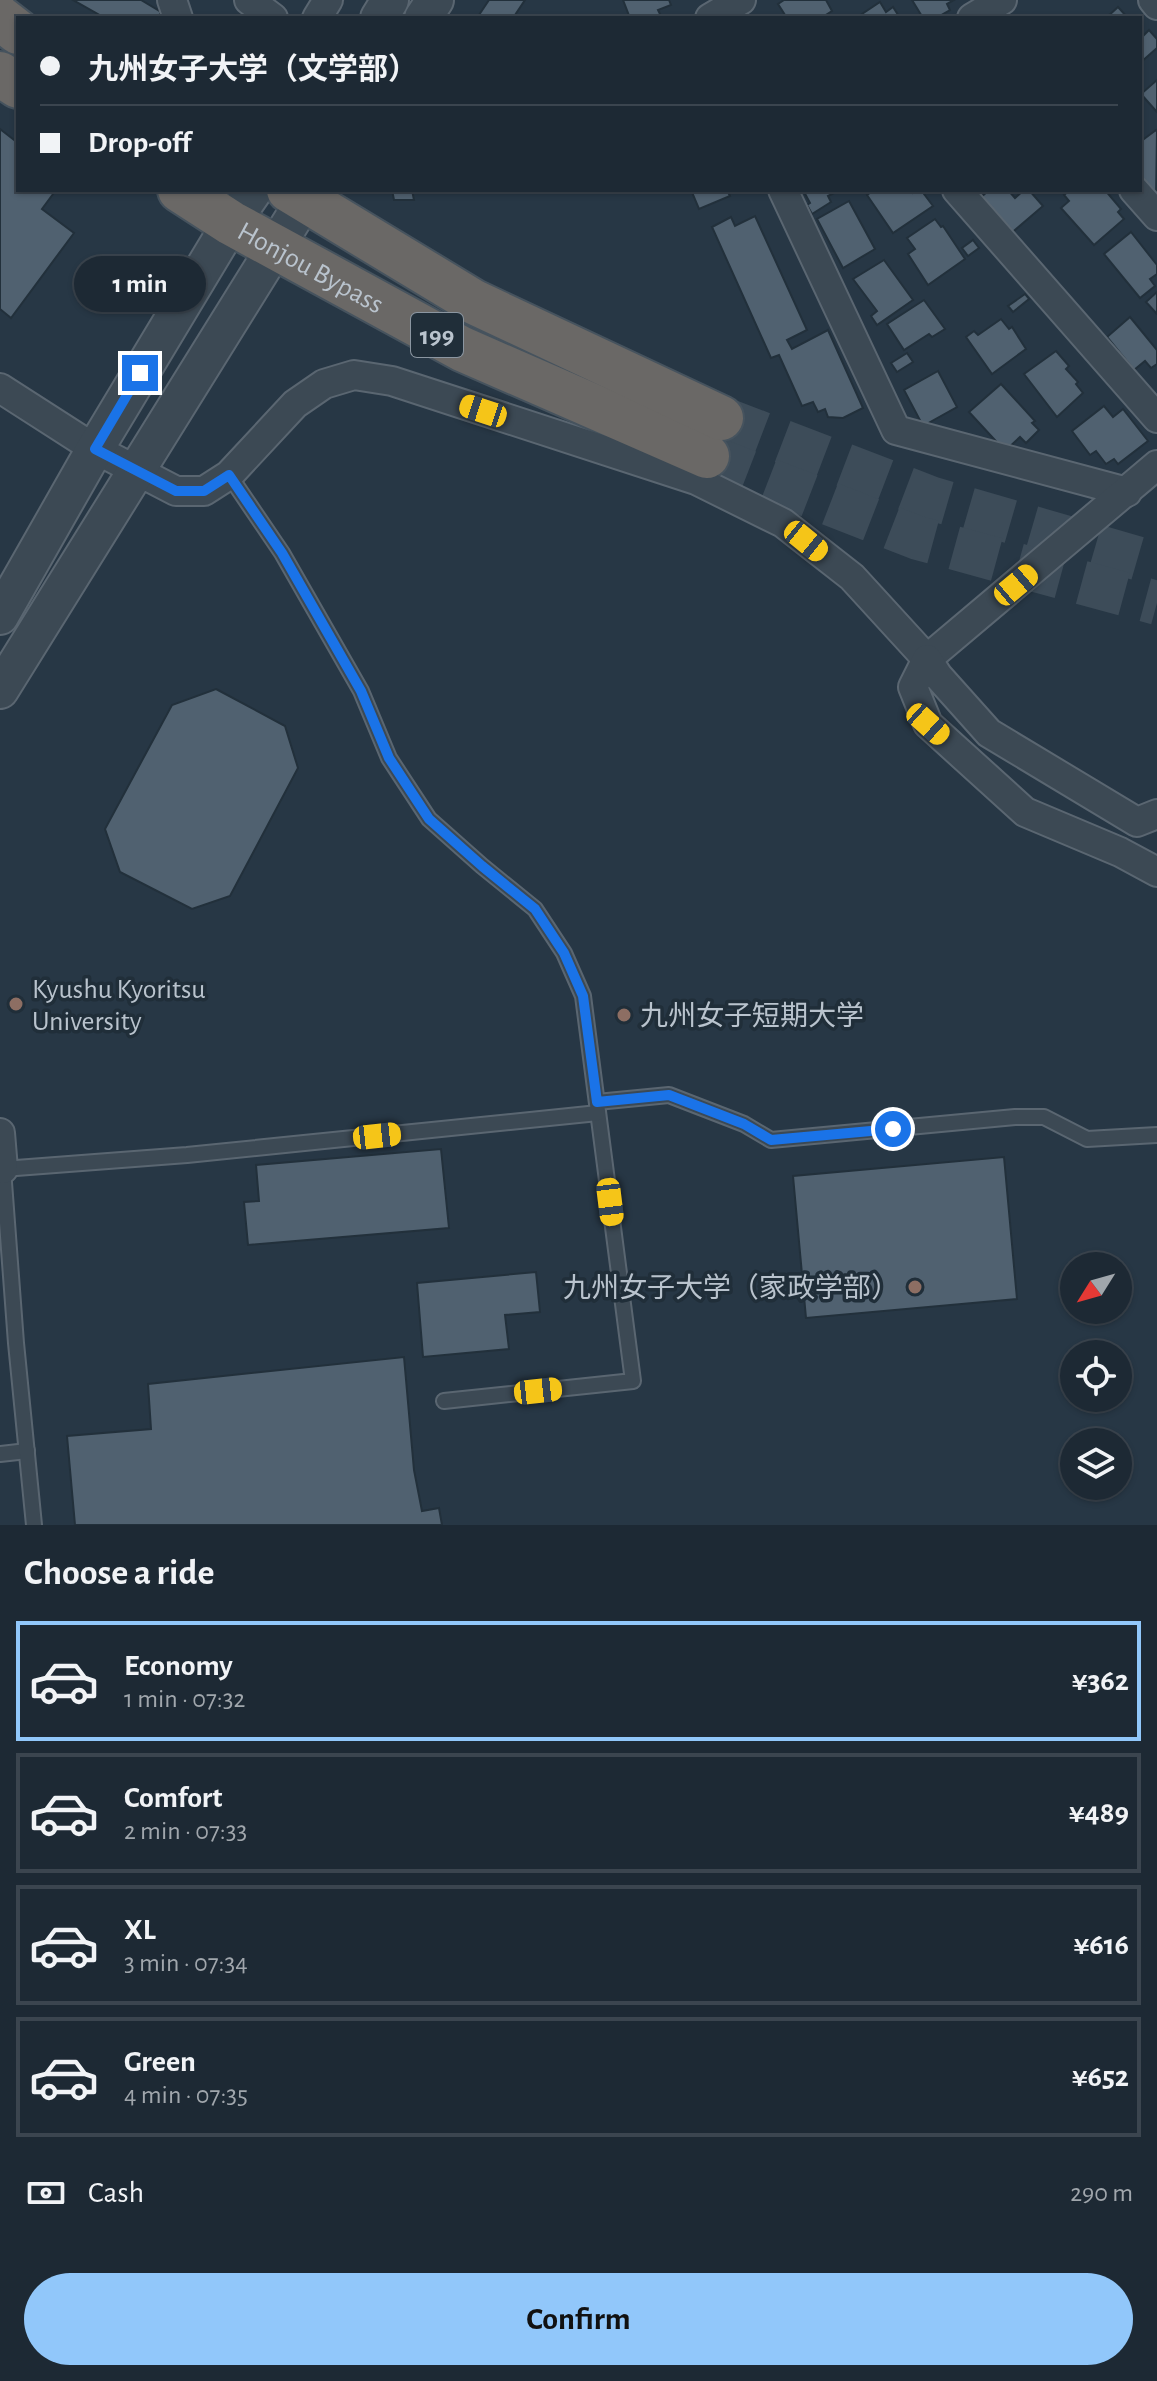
<!DOCTYPE html>
<html lang="en">
<head>
<meta charset="utf-8">
<style>
  :root { --surface:#1d2934; --page:#2a3540; --text:#f1f3f6; --muted:#a0a6ac; --line:#3b454f; --accent:#91c7fa }
  body { margin:0; font-family:"Alegreya Sans","Noto Sans JP",sans-serif; background:var(--page); color:var(--text); height:100vh; display:flex; flex-direction:column; font-size:30px; white-space:nowrap }
  * { box-sizing:border-box; margin:0 }
  p { font-size:26px; color:var(--muted) }
  .icon { flex:none; width:44px; height:44px; fill:none; stroke:currentColor; stroke-width:2; stroke-linecap:round; stroke-linejoin:round }
  .map { position:relative; height:1525px; overflow:hidden }
  .sheet { display:flex; flex-direction:column; background:var(--surface); flex:1 }
  .sheet>* { flex:none }
  .banner { position:absolute; left:16px; top:16px; width:1126px; height:176px; border-radius:0px; box-shadow:0 2px 6px #0004,0 0 0 2px var(--line); display:grid; align-content:center; height:176px; padding:0 24px; background:var(--surface) }
  .needle { width:52px; rotate:233deg }
  .controls { position:absolute; left:1060px; top:1252px; display:grid; gap:16px }
  .controls a { display:grid; place-items:center; width:72px; height:72px; border-radius:50%; background:var(--surface); box-shadow:0 2px 6px #0004,0 0 0 2px var(--line); font-size:40px }
  .end { position:absolute; width:36px; height:36px; margin:-18px; border:10px solid #1a73e8; background:#fff; box-shadow:0 0 0 4px #fff }
  .from { border-radius:50% }
  .bubble { position:absolute; height:56px; border-radius:28px; background:var(--surface); box-shadow:0 2px 6px #0004,0 0 0 2px var(--line); font-size:26px; font-weight:700; line-height:56px; text-align:center }
  .car { position:absolute; width:24px; height:48px; margin:-24px -12px; border-radius:10px; box-shadow:0 0 6px 2px #0007; background:linear-gradient(#f5c518 24%,#345 0 40%,#f5c518 0 76%,#345 0 86%,#f5c518 0) }
  .banner b { display:flex; align-items:center; gap:28px; height:76px; font-size:30px }
  .banner b+b { border-top:2px solid var(--line) }
  .banner i { width:20px; height:20px; background:var(--text) }
  ul { padding:0; list-style:none }
  li { display:flex; align-items:center; gap:24px; height:120px; margin:0 16px 12px; padding:0 8px; border:4px solid var(--line); border-radius:0px }
  li div { flex:1 }
  li b { display:block; font-size:30px }
  li em { font-style:normal; font-weight:700 }
  li.on { border-color:var(--accent) }
  li>.icon { width:72px; height:72px; stroke-width:1.5 }
  h2 { padding:0 24px; font-size:36px; line-height:96px }
  .pay { display:flex; align-items:center; gap:20px; height:88px; padding:0 24px; font-size:30px }
  .pay p { margin-inline-start:auto }
  .button { display:flex; gap:16px; margin-top:auto; padding:16px 24px }
  .button a { flex:1; height:92px; border-radius:48px; background:var(--accent); color:#111; font-size:32px; font-weight:700; line-height:92px; text-align:center }
  .map>svg:first-child { display:block }
  .building { fill:#506170; stroke:#22303b; stroke-width:2 }
  .lines { fill:none; stroke-linecap:round; stroke-linejoin:round }
  .trunk-tunnel { stroke:#3d4c59; stroke-width:44; stroke-dasharray:44 22; stroke-linecap:butt }
  .service-casing { stroke:#5a6671; stroke-width:18 }
  .minor-casing { stroke:#5a6671; stroke-width:32 }
  .tertiary-casing { stroke:#5a6671; stroke-width:40 }
  .trunk-casing { stroke:#46535e; stroke-width:48 }
  .service { stroke:#3c4954; stroke-width:14 }
  .minor { stroke:#3c4954; stroke-width:28 }
  .tertiary { stroke:#3c4954; stroke-width:36 }
  .trunk { stroke:#6a6866; stroke-width:44 }
  .route { stroke:#1a73e8; stroke-width:10 }
  .education-dot { fill:#8d6e63; stroke:#202e39; stroke-width:3 }
  .labels { text-anchor:middle; stroke-width:7; stroke-linejoin:round; paint-order:stroke }
  .shield { fill:#202e39; stroke:#8b96a1; stroke-width:2 }
  .shield-label { font-size:26px; font-weight:bold; fill:#b9c3cd }
  .street-label { font-size:28px; fill:#b9c3cd; stroke:#202e39 }
  .poi-label { font-size:28px; fill:#b9c3cd; stroke:#202e39; text-anchor:start }
</style>
</head>
<body>
<div class="map">
<svg width="1157" height="1525" viewBox="0 0 1157 1525">
  <rect width="100%" height="100%" fill="#273745"/>
  <!-- building -->
  <g class="building">
    <polygon points="73,0 141,0 161,12 158,18 105,18"/>
    <polygon points="489,0 525,0 513,18 477,18"/>
    <polygon points="623,0 669,0 671,5 658,10 662,18 630,18"/>
    <polygon points="784,0 826,0 832,11 821,18 787,18 778,4"/>
    <polygon points="912,0 954,0 947,4 950,10 936,18 923,18"/>
    <polygon points="880,2 886,12 893,7 900,18 856,18"/>
    <polygon points="1118,7 1128,18 1106,18"/>
    <polygon points="1149,30 1157,39 1157,48 1140,63 1140,31 1144,35"/>
    <polygon points="1157,80 1157,112 1141,94"/>
    <polygon points="0,129 18,143 18,190 56,190 42,209 74,233 11,318 0,309"/>
    <polygon points="1156,130 1157,132 1156,196 1140,176 1140,142"/>
    <polygon points="392,190 412,190 414,200 394,200"/>
    <polygon points="691,190 727,190 730,196 699,209"/>
    <polygon points="803,190 840,190 828,196 831,202 812,214 807,205 810,203"/>
    <polygon points="874,190 911,190 913,193 921,190 933,206 893,233 867,195"/>
    <polygon points="989,190 1008,190 1015,198 1024,190 1029,190 1043,206 1008,236 978,200"/>
    <polygon points="1070,190 1105,190 1121,209 1118,212 1124,219 1094,245 1061,208 1069,201 1064,195"/>
    <polygon points="849,201 875,249 843,268 817,219"/>
    <polygon points="755,216 807,330 787,340 792,349 828,330 863,408 843,418 828,417 825,409 818,412 813,402 802,406 779,355 771,358 712,227 731,217 735,226"/>
    <polygon points="935,219 941,227 943,226 965,259 928,285 908,254 915,249 907,238"/>
    <polygon points="1131,232 1157,265 1157,274 1150,279 1155,286 1140,298 1104,254"/>
    <polygon points="973,240 979,248 968,256 962,248"/>
    <polygon points="884,260 913,300 877,325 871,316 877,311 853,279"/>
    <polygon points="1157,292 1157,314 1146,302"/>
    <polygon points="1025,294 1029,299 1013,312 1008,306"/>
    <polygon points="924,300 945,329 932,337 929,334 904,350 887,324"/>
    <polygon points="1130,317 1157,350 1157,364 1151,368 1145,361 1134,370 1107,337"/>
    <polygon points="1001,319 1009,329 1012,327 1026,349 992,374 966,337 974,331 978,335"/>
    <polygon points="1056,351 1069,366 1066,369 1078,382 1076,384 1083,393 1057,417 1024,374"/>
    <polygon points="907,353 913,362 897,372 891,363"/>
    <polygon points="938,371 957,407 923,426 904,390"/>
    <polygon points="1001,384 1035,421 1032,423 1039,430 1026,443 1020,437 1005,451 969,412"/>
    <polygon points="1104,406 1113,417 1123,409 1148,441 1118,464 1114,459 1106,464 1096,451 1090,455 1072,431"/>
    <polygon points="216,689 285,726 298,768 230,896 192,909 120,872 105,829 172,705"/>
    <polygon points="441,1149 449,1228 248,1245 244,1202 259,1201 256,1165"/>
    <polygon points="1004,1157 1017,1299 806,1318 793,1176"/>
    <polygon points="536,1272 540,1312 505,1315 509,1349 423,1357 417,1283"/>
    <polygon points="404,1357 414,1470 422,1511 439,1508 442,1525 75,1525 67,1436 151,1429 148,1384"/>
  </g>
  <g class="lines">
    <!-- trunk-tunnel -->
    <g class="trunk-tunnel">
      <polyline points="721,418 933,499 1157,564"/>
      <polyline points="707,456 918,538 1157,603"/>
    </g>
    <defs>
      <g id="service">
        <polyline points="229,475 282,553 361,691 389,758 429,819 482,866 535,909 564,953 583,996 633,1381 444,1401"/>
        <polyline points="597,1102 669,1095 744,1124 771,1140 1015,1117 1044,1117 1087,1139 1157,1135"/>
        <polyline points="0,1454 27,1451"/>
        <polyline points="34,1525 16,1343 3,1169 187,1155 598,1113"/>
      </g>
      <g id="minor">
        <polyline points="172,0 178,18"/>
        <polyline points="249,0 273,18"/>
        <polyline points="1153,0 1157,5"/>
        <polyline points="317,18 328,0"/>
        <polyline points="710,18 741,0"/>
        <polyline points="972,18 1002,0"/>
        <polyline points="783,190 896,430 1127,492"/>
        <polyline points="957,190 1157,418"/>
        <polyline points="1134,190 1157,216"/>
        <polyline points="0,388 95,449 176,491 204,491 229,475 295,404 324,384 354,375 392,381 696,480 783,523 852,577 927,659 1157,465"/>
        <polyline points="1157,814 1137,822 989,733 938,676 927,659 913,687 928,724 1025,812 1120,852 1157,872"/>
        <polyline points="0,1133 3,1169"/>
      </g>
      <g id="tertiary">
        <polyline points="379,18 390,0"/>
        <polyline points="423,18 435,0"/>
        <polyline points="0,616 95,449 231,223 254,190"/>
        <polyline points="0,690 311,190"/>
      </g>
      <g id="trunk">
        <polyline points="0,18 18,32"/>
        <polyline points="0,74 18,86"/>
        <path id="s1" d="M180,190L231,223L462,349L707,456"/>
        <polyline points="289,190 474,302 721,418"/>
      </g>
    </defs>
    <!-- service casing -->
    <use href="#service" class="service-casing"/>
    <!-- minor casing -->
    <use href="#minor" class="minor-casing"/>
    <!-- tertiary casing -->
    <use href="#tertiary" class="tertiary-casing"/>
    <!-- trunk casing -->
    <use href="#trunk" class="trunk-casing"/>
    <!-- service -->
    <use href="#service" class="service"/>
    <!-- minor -->
    <use href="#minor" class="minor"/>
    <!-- tertiary -->
    <use href="#tertiary" class="tertiary"/>
    <!-- trunk -->
    <use href="#trunk" class="trunk"/>
  </g>
  <g class="lines">
    <!-- route -->
    <polyline class="route" points="140,373 95,449 176,491 204,491 229,475 282,553 361,691 389,758 429,819 482,866 535,909 564,953 583,996 597,1102 669,1095 744,1124 771,1140 893,1129"/>
  </g>
  <!-- markers -->
  <g class="education-dot">
    <circle cx="16" cy="1004" r="8"/>
    <circle cx="624" cy="1015" r="8"/>
    <circle cx="915" cy="1287" r="8"/>
  </g>
  <g class="labels">
    <!-- shield labels -->
    <rect class="shield" x="411" y="313" width="52" height="44" rx="6"/>
    <g class="shield-label">
      <text x="437" y="344">199</text>
    </g>
    <!-- street labels -->
    <g class="street-label">
      <text dy="10" stroke="none"><textPath href="#s1" startOffset="152">Honjou Bypass</textPath></text>
    </g>
    <!-- poi labels -->
    <g class="poi-label">
      <text x="32" y="998">Kyushu Kyoritsu<tspan x="32" dy="32">University</tspan></text>
      <text x="640" y="1025">九州女子短期大学</text>
      <text x="899" y="1297" text-anchor="end">九州女子大学（家政学部）</text>
    </g>
  </g>
</svg>
<div class="controls">
<a><svg class="needle" viewBox="-14 -14 28 28"><path d="M0-13l5 13h-10z" fill="#e53935"/><path d="M0 13l5-13h-10z" fill="#a0a6ac"/></svg></a>
<a><svg class="icon" aria-label="locate" viewBox="0 0 24 24"><circle cx="12" cy="12" r="6"/><path d="M12 2v4M12 18v4M2 12h4M18 12h4"/></svg></a>
<a><svg class="icon" aria-label="layers" viewBox="0 0 24 24"><path d="M12 4l9 5-9 5-9-5zM3 14l9 5 9-5"/></svg></a>
</div>
<i class="end from" style="left:893px;top:1129px"></i>
<i class="end" style="left:140px;top:373px"></i>
<div class="bubble" style="left:74px;top:256px;width:132px">1 min</div>
<i class="car" style="left:483px;top:411px;rotate:288deg"></i>
<i class="car" style="left:806px;top:541px;rotate:129deg"></i>
<i class="car" style="left:1016px;top:585px;rotate:50deg"></i>
<i class="car" style="left:928px;top:724px;rotate:132deg"></i>
<i class="car" style="left:377px;top:1136px;rotate:84deg"></i>
<i class="car" style="left:610px;top:1202px;rotate:173deg"></i>
<i class="car" style="left:538px;top:1391px;rotate:84deg"></i>
<div class="banner">
<b><i class="from"></i>九州女子大学（文学部）</b>
<b><i></i>Drop-off</b>
</div>
</div>
<section class="sheet">
<h2>Choose a ride</h2>
<ul>
<li class="on"><svg class="icon" aria-label="car" viewBox="0 0 24 24"><path d="M5 17H2v-5l4-1 3-4h7l3 4 3 1v5h-3M9 17h6M6 11h13"/><circle cx="7" cy="17" r="2"/><circle cx="17" cy="17" r="2"/></svg><div><b>Economy</b><p>1 min · 07:32</p></div><em>¥362</em></li>
<li><svg class="icon" aria-label="car" viewBox="0 0 24 24"><path d="M5 17H2v-5l4-1 3-4h7l3 4 3 1v5h-3M9 17h6M6 11h13"/><circle cx="7" cy="17" r="2"/><circle cx="17" cy="17" r="2"/></svg><div><b>Comfort</b><p>2 min · 07:33</p></div><em>¥489</em></li>
<li><svg class="icon" aria-label="car" viewBox="0 0 24 24"><path d="M5 17H2v-5l4-1 3-4h7l3 4 3 1v5h-3M9 17h6M6 11h13"/><circle cx="7" cy="17" r="2"/><circle cx="17" cy="17" r="2"/></svg><div><b>XL</b><p>3 min · 07:34</p></div><em>¥616</em></li>
<li><svg class="icon" aria-label="car" viewBox="0 0 24 24"><path d="M5 17H2v-5l4-1 3-4h7l3 4 3 1v5h-3M9 17h6M6 11h13"/><circle cx="7" cy="17" r="2"/><circle cx="17" cy="17" r="2"/></svg><div><b>Green</b><p>4 min · 07:35</p></div><em>¥652</em></li>
</ul>
<div class="pay"><svg class="icon" aria-label="cash" viewBox="0 0 24 24"><path d="M3 7h18v10H3z"/><circle cx="12" cy="12" r="2"/></svg>Cash<p>290 m</p></div>
<div class="button"><a>Confirm</a></div>
</section>
</body>
</html>
